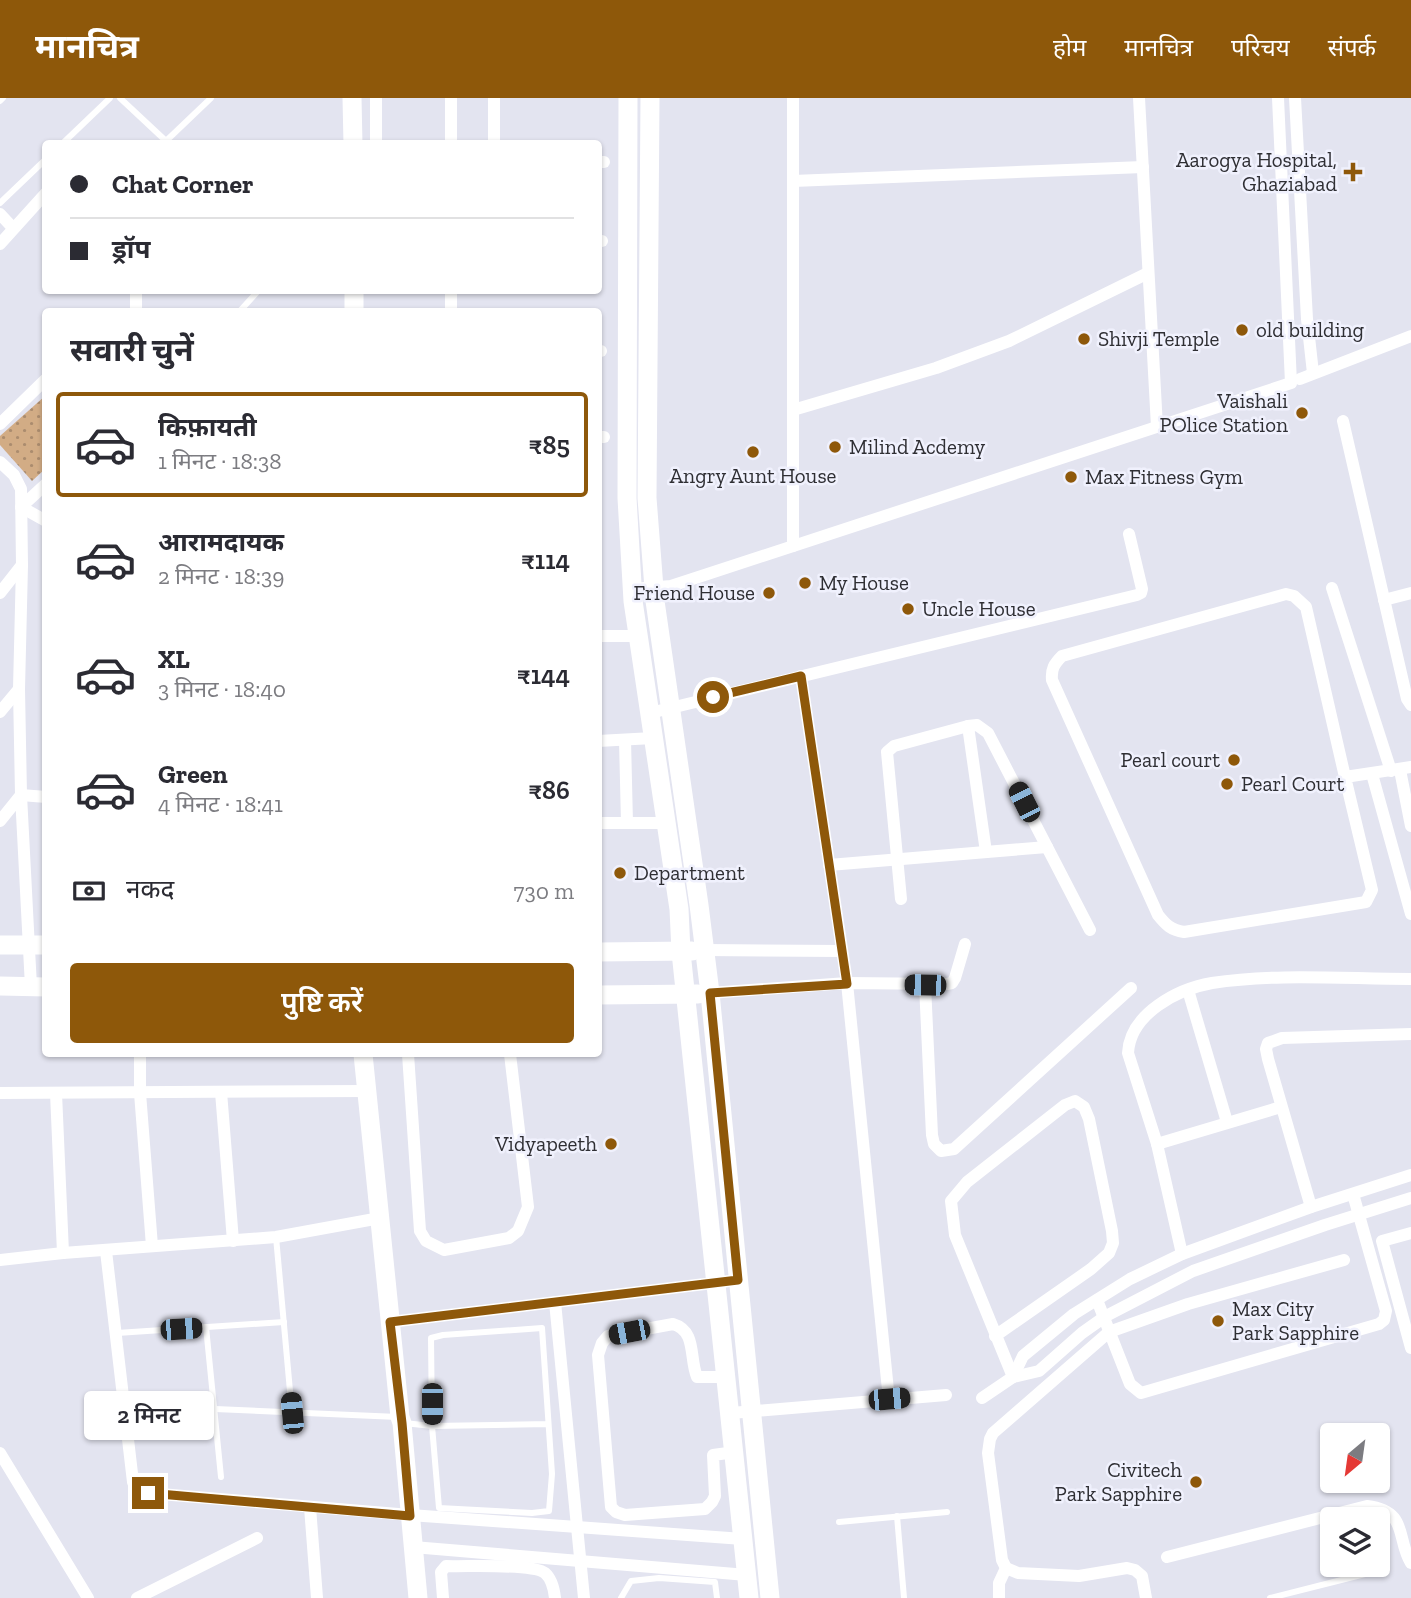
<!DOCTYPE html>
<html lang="hi">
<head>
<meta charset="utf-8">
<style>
  :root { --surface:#fff; --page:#f7f7f7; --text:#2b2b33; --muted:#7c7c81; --line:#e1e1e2; --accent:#8e580a }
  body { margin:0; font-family:"Zilla Slab","Noto Sans Devanagari",serif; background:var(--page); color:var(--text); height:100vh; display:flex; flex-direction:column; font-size:26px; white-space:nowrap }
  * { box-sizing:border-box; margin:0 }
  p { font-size:23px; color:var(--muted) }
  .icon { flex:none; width:38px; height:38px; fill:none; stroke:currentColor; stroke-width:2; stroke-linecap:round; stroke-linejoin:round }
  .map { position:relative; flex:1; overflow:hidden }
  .side { position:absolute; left:42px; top:210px; width:560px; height:749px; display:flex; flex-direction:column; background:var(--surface); border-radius:7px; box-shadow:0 2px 5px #0004 }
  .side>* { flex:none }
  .top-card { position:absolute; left:42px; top:42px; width:560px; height:154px; border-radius:7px; box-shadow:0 2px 5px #0004; display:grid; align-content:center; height:154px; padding:0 28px; background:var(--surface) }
  .needle { width:46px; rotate:209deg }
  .buttons { position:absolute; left:1320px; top:1325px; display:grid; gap:14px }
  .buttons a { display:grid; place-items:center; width:70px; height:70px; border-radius:7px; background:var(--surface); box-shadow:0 2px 5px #0004; font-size:35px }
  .end { position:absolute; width:32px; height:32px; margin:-16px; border:9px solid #8e580a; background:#fff; box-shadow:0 0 0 4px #fff }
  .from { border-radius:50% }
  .bubble { position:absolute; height:49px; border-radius:7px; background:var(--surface); box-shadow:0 2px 5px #0004; font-size:23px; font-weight:600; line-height:49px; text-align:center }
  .car { position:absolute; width:21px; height:42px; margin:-21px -10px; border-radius:9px; box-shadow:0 0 5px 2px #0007; background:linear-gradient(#222 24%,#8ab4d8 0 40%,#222 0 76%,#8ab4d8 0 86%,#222 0) }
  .top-card b { display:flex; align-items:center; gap:24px; height:66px; font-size:26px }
  .top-card b+b { border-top:2px solid var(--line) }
  .top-card i { width:18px; height:18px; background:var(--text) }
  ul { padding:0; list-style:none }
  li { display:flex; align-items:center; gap:21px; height:105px; margin:0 14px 10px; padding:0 14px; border:4px solid transparent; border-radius:7px }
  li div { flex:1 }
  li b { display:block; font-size:26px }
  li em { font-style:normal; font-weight:600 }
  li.active { border-color:var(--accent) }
  li>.icon { width:63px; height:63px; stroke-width:1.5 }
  h2 { padding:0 28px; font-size:32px; line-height:84px }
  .pay { display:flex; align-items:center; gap:18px; height:77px; padding:0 28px; font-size:26px }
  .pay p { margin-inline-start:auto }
  .button { display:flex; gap:14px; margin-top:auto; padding:14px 28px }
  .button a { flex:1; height:80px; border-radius:7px; background:var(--accent); color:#fff; font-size:28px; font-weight:600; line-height:80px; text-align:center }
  header { display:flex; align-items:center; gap:42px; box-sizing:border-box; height:98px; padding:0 35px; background:var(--accent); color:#fff }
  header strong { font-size:33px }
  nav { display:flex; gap:38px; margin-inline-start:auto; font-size:24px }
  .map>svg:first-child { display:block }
  .grass { fill:url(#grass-dots) }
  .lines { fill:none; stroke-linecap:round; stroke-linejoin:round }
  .lane { stroke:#fff; stroke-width:6 }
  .street { stroke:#fff; stroke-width:12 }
  .secondary { stroke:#fff; stroke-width:19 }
  .route { stroke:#8e580a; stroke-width:9 }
  .poi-dot { fill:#8e580a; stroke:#f0f1fd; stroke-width:2.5 }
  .labels { text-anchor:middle; stroke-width:5; stroke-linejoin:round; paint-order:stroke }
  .poi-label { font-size:21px; fill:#2f2f34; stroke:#f0f1fd; text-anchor:start }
</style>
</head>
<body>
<header>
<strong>मानचित्र</strong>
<nav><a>होम</a><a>मानचित्र</a><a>परिचय</a><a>संपर्क</a></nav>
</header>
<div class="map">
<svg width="1411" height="1500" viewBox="0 0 1411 1500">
  <defs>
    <pattern id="grass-dots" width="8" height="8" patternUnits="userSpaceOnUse" patternTransform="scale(1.75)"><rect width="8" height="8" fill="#d2ac85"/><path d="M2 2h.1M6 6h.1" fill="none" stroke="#ab8c6e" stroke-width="1.8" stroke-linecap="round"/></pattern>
  </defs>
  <rect width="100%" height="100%" fill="#e3e4f0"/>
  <!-- grass -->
  <polygon class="grass" points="45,298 45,371 32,383 0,347 0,338"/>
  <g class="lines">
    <!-- lane -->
    <g class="lane">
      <polyline points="120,0 166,43 211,0"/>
      <polyline points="0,3 3,0"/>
      <polyline points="62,46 110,0"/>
      <polyline points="0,105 46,61"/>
      <polyline points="239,214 259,192"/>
      <polyline points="276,1139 292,1315"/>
      <polyline points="206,1229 221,1379"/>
      <polyline points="117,1235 284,1224"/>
      <polyline points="215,1311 398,1319"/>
      <polyline points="404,1325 432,1328 439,1410 532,1415 549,1413 552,1376 542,1230 443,1237 431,1240 432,1328 548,1326"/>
      <polyline points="897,1418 904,1500"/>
      <polyline points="839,1424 947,1414"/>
      <polyline points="621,1500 631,1483 659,1480 715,1484 717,1500"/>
      <polyline points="1270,1500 1369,1475"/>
    </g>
    <!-- street -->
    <g class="street">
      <polyline points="451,0 451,46"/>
      <polyline points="494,0 494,46"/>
      <polyline points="1139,0 1157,329"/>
      <polyline points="1295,0 1307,221 1313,275"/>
      <polyline points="376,46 376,0"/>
      <polyline points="598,64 604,64"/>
      <polyline points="793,83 1143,69"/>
      <polyline points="0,116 13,130"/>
      <polyline points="598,143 602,143"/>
      <polyline points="0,146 46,95"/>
      <polyline points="136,192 136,214"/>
      <polyline points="451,192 451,214"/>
      <polyline points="598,253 601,253"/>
      <polyline points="1300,281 1411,238"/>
      <polyline points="793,312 936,270 1009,243 1148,175"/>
      <polyline points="1343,323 1407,601 1411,607"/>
      <polyline points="0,326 46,281"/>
      <polyline points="598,339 604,339"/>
      <polyline points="0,364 14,377 21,391 22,467 19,591 21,697 31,889"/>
      <polyline points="46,386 21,409 46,423"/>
      <polyline points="793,448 793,0"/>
      <polyline points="1332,490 1391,673"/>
      <polyline points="633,491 671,488 1291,285 1278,0"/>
      <polyline points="0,495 22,467"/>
      <polyline points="1384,502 1411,495"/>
      <polyline points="598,538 639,538"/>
      <polyline points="801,578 847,885 889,1302"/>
      <polyline points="0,614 19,591"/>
      <polyline points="650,615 1137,497 1141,495 1142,491 1129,436"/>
      <polyline points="968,628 986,754"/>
      <polyline points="625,642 627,725"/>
      <polyline points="598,643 653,640"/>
      <polyline points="1400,672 1411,728"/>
      <polyline points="1372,676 1411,816"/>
      <path d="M1345,679L1306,509L1294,498L1286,496L1062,558C1054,566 1051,571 1052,582L1158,817C1166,827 1171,832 1184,834L1366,804L1372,792L1345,679L1411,669"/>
      <polyline points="0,723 21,697 46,699"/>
      <polyline points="598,725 666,725"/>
      <polyline points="829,767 1047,749"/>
      <polyline points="901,801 887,654 894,648 968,628 977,627 988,635 1090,832"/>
      <polyline points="704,852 842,853"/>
      <polyline points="925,887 932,1037 934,1046 941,1053 954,1051 1131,890"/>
      <polyline points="1188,892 1227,1024"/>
      <polyline points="710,895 847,885 947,886 952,885 955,880 965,846"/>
      <polyline points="140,956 140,995 152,1148"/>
      <polyline points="408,956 420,1133 426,1143 444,1152 509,1140 518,1133 528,1109 510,956"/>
      <polyline points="221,994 233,1143"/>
      <polyline points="0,995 367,993"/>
      <polyline points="56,995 63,1155"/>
      <polyline points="1157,1046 1281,1009"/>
      <polyline points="1311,1109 1268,961 1266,951 1268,945 1282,940 1411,936"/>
      <polyline points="1411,1135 1382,1143 1411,1250"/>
      <polyline points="106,1153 133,1384 135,1389 148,1395 410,1417 743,1441"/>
      <path d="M1182,1156L1157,1046L1128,955C1130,916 1177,891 1212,885C1277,875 1346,881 1411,881"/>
      <polyline points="0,1162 63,1155 276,1139 380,1120"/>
      <polyline points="1097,1202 1130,1286 1141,1295 1379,1226 1384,1222 1386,1213 1353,1096"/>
      <polyline points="555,1204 584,1500"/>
      <polyline points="390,1224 738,1182"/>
      <polyline points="995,1238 1091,1171 1109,1155 1113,1145 1112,1133 1089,1021 1084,1009 1075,1003 1065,1007 967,1084 951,1103 955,1137 1013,1279"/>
      <path d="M727,1279H697C689,1260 697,1233 673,1226L608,1238L602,1245L598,1257L611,1409L616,1414L625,1417L705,1411L712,1404L715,1398L713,1357L735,1354"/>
      <polyline points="1013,1279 1023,1258 1074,1216 1130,1181 1182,1156 1311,1109 1411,1077"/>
      <polyline points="982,1300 1013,1279 1039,1273 1082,1235 1106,1218 1193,1173 1325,1127 1411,1100"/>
      <polyline points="731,1315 946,1297"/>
      <polyline points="0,1355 88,1500"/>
      <polyline points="310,1409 317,1500"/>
      <polyline points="413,1449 747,1477"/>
      <path d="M1167,1459L1367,1408C1409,1413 1396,1441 1411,1465"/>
      <polyline points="137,1500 257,1440"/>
      <path d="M443,1500L441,1474L446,1468C465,1469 532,1465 545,1475C552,1481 554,1491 555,1500"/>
      <polyline points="999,1500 999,1485 1006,1470"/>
      <polyline points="1146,1500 1142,1478 1135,1472 1127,1470 1079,1478 1018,1475 1006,1470 1002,1462 988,1355 990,1341 993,1335 1109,1234 1188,1206 1344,1162"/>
    </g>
    <!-- secondary -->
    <g class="secondary">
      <polyline points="352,0 353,46"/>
      <polyline points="628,0 627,400 633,503 679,811 681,854 749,1500"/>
      <polyline points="650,0 647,400 655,503 699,807 710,895 770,1500"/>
      <polyline points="354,192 354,214"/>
      <polyline points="0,847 46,847"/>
      <polyline points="598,854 692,853"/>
      <polyline points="0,888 46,889"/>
      <polyline points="598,897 698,896"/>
      <polyline points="363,956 400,1319 402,1325 418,1500"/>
    </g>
  </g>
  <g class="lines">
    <!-- route -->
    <polyline class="route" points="148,1395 410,1418 402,1325 390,1224 738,1182 710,895 847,886 801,578 713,599"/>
  </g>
  <!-- markers -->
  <g class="poi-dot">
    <path d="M1349.5 63.5h7v7h7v7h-7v7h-7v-7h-7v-7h7z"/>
    <circle cx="1242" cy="232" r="7"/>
    <circle cx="1084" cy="241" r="7"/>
    <circle cx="1302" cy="315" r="7"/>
    <circle cx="835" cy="349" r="7"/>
    <circle cx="753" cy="354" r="7"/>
    <circle cx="1071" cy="379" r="7"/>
    <circle cx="805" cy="485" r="7"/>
    <circle cx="769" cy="495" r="7"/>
    <circle cx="908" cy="511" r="7"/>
    <circle cx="1234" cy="662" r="7"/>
    <circle cx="1227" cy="686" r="7"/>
    <circle cx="620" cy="775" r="7"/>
    <circle cx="611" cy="1046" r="7"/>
    <circle cx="1218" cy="1223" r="7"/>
    <circle cx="1196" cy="1384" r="7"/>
  </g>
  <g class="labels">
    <!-- poi labels -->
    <g class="poi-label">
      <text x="1337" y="69" text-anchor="end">Aarogya Hospital,<tspan x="1337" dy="24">Ghaziabad</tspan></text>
      <text x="1256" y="239">old building</text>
      <text x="1098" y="248">Shivji Temple</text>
      <text x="1288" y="310" text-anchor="end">Vaishali<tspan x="1288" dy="24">POlice Station</tspan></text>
      <text x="849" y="356">Milind Acdemy</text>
      <text x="753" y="385" text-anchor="middle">Angry Aunt House</text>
      <text x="1085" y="386">Max Fitness Gym</text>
      <text x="819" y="492">My House</text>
      <text x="755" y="502" text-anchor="end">Friend House</text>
      <text x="922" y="518">Uncle House</text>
      <text x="1220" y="669" text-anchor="end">Pearl court</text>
      <text x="1241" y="693">Pearl Court</text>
      <text x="634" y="782">Department</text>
      <text x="597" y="1053" text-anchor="end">Vidyapeeth</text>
      <text x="1232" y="1218">Max City<tspan x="1232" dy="24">Park Sapphire</tspan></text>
      <text x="1182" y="1379" text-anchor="end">Civitech<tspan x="1182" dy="24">Park Sapphire</tspan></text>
    </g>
  </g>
</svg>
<div class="buttons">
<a><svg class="needle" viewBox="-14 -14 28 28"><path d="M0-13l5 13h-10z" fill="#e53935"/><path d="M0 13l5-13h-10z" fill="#7c7c81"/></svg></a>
<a><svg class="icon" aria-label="layers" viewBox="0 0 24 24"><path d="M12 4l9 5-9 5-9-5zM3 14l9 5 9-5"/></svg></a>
</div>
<i class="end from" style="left:713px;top:599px"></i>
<i class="end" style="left:148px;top:1395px"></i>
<div class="bubble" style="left:84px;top:1293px;width:130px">2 मिनट</div>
<i class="car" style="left:1024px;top:704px;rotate:333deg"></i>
<i class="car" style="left:925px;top:887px;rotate:271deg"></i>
<i class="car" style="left:181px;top:1231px;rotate:86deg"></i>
<i class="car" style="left:629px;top:1234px;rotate:259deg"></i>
<i class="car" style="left:889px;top:1301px;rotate:85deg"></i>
<i class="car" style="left:432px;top:1306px;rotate:180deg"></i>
<i class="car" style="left:292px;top:1315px;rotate:355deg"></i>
<div class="top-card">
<b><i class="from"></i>Chat Corner</b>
<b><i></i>ड्रॉप</b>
</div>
<section class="side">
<h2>सवारी चुनें</h2>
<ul>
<li class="active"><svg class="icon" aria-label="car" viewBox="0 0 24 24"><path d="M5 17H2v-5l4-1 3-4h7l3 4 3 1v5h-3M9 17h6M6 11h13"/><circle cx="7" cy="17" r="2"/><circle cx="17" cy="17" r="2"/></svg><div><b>किफ़ायती</b><p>1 मिनट · 18:38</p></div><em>₹85</em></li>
<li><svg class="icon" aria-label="car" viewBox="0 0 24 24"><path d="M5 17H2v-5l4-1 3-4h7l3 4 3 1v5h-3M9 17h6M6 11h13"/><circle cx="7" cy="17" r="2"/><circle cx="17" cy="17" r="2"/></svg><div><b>आरामदायक</b><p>2 मिनट · 18:39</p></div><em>₹114</em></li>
<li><svg class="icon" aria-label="car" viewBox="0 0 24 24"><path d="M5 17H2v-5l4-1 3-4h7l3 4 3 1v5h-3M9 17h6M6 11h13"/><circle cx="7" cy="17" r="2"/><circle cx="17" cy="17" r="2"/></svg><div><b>XL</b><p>3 मिनट · 18:40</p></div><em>₹144</em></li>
<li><svg class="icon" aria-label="car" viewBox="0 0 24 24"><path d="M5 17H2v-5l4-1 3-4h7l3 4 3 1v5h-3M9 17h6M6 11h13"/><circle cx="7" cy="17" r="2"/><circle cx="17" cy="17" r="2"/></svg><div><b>Green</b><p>4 मिनट · 18:41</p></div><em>₹86</em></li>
</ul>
<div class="pay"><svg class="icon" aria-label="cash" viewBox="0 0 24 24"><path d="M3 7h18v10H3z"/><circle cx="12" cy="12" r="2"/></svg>नकद<p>730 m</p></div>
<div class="button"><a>पुष्टि करें</a></div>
</section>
</div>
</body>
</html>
